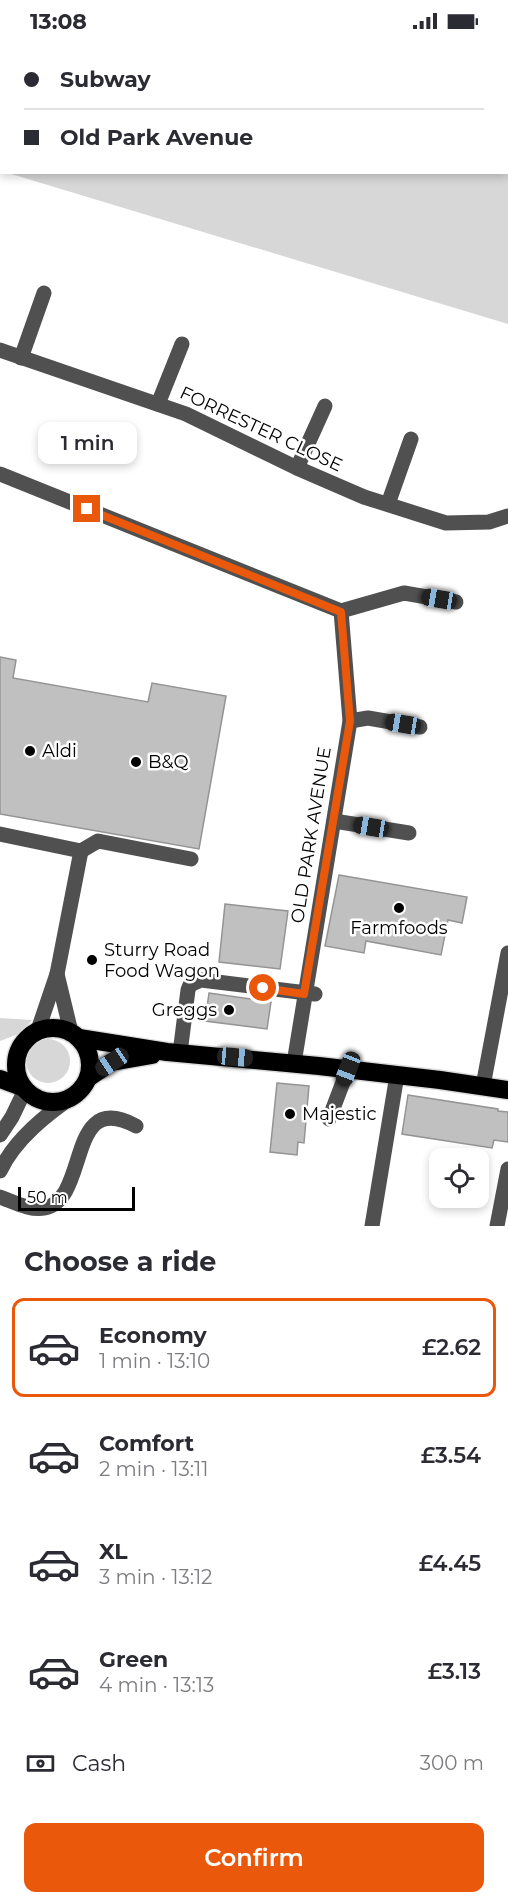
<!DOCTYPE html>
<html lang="en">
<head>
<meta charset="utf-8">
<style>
  :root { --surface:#fff; --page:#f2f2f3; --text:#2b2b33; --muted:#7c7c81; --line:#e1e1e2; --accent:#ea580c }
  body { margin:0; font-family:Montserrat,sans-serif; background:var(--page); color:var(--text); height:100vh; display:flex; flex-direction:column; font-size:22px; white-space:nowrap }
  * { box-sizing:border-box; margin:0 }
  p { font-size:20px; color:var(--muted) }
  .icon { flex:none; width:33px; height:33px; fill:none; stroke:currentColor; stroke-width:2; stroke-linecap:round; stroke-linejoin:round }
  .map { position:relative; height:1184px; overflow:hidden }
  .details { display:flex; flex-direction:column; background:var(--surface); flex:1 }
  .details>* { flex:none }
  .top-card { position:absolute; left:0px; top:0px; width:508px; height:132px; box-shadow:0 3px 9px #0003; display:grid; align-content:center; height:132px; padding:0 24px; background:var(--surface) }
  .tools { position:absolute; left:429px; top:1106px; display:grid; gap:12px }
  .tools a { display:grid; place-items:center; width:60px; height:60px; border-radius:12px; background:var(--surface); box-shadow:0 3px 9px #0003; font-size:30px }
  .scale { position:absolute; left:18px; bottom:15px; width:117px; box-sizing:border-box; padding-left:6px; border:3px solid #000; border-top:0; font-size:16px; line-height:21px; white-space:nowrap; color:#000; -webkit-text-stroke:4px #fff; paint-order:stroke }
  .end { position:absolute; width:27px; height:27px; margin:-14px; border:8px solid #ea580c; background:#fff; box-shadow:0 0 0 3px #fff }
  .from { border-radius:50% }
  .bubble { position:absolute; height:42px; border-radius:12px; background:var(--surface); box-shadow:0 3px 9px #0003; font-size:20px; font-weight:600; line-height:42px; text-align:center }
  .car { position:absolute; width:18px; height:36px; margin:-18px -9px; border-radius:8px; box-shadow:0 0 4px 2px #0007; background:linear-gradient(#222 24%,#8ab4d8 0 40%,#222 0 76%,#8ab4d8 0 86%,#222 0) }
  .top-card b { display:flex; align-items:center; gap:21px; height:57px; font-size:22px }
  .top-card b+b { border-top:2px solid var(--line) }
  .top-card i { width:15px; height:15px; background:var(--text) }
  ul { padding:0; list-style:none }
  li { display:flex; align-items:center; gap:18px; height:99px; margin:0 12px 9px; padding:0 12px; border:3px solid transparent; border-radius:12px }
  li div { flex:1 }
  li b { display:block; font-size:22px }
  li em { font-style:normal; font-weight:600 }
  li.current { border-color:var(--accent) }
  li>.icon { width:54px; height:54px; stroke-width:1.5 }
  h2 { padding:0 24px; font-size:27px; line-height:72px }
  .pay { display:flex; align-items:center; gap:15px; height:66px; padding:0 24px; font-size:22px }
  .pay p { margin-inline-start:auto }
  .button { display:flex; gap:12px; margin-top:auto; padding:12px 24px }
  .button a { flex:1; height:69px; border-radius:12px; background:var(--accent); color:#fff; font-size:24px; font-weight:600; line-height:69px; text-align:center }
  .status { display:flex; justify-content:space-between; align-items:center; height:42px; padding:0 30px; background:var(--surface); direction:ltr }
  .status svg { height:16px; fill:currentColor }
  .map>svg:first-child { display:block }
  .green { fill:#d7d7d7 }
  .building { fill:#c0c0c0; stroke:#949494; stroke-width:1.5 }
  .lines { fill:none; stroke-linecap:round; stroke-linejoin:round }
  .highway-casing { stroke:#dbdbdb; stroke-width:21 }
  .minor { stroke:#505050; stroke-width:15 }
  .highway { stroke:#000; stroke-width:18 }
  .route { stroke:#ea580c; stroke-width:8 }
  .poi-dot { fill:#000; stroke:#fff; stroke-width:2 }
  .labels { text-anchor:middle; stroke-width:5; stroke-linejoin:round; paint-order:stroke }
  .street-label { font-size:18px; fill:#000; stroke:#fff }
  .poi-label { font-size:18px; fill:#000; stroke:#fff; text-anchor:start }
</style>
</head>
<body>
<div class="status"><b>13:08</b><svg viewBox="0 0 49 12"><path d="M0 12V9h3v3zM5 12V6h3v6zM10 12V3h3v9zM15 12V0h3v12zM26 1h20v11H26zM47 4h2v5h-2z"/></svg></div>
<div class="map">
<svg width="508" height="1184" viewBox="0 0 508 1184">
  <rect width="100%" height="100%" fill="#fff"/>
  <!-- green -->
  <g class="green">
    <polygon points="0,0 508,0 508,282 8,131 507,130 507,2 2,2 1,128"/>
    <polygon points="0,976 32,978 21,991 0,999"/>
    <circle cx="48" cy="1019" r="22"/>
  </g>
  <!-- building -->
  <g class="building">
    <polygon points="0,615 16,618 13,636 148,660 152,641 226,654 199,807 0,772"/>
    <polygon points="339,833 467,855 462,881 448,878 441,913 366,899 364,911 325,904"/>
    <polygon points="225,862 288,869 280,927 219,920"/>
    <polygon points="209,951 271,960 267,987 205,979"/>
    <polygon points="277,1041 309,1044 304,1101 298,1100 297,1113 270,1110"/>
    <polygon points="408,1053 498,1067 498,1069 508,1070 508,1100 494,1098 492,1106 402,1092"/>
  </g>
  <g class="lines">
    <defs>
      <g id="highway">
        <circle cx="53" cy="1023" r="37"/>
        <polyline points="79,996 167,1010 319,1024 440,1038 508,1048"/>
        <polyline points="88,1036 112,1020 152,1013"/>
        <polyline points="0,1037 22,1045"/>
      </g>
    </defs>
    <!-- highway casing -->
    <use href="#highway" class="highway-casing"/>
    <!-- minor -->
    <g class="minor">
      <polyline points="0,308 186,372 297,426 364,455 446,481 489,480 508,474"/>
      <polyline points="21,316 44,251"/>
      <polyline points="158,362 182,302"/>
      <polyline points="297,426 325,364"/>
      <polyline points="0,432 341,569 350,679 294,1021"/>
      <polyline points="388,462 411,397"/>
      <polyline points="341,569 404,551 456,560"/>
      <polyline points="350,679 368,676 420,685"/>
      <polyline points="334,779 409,791"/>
      <polyline points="0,792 81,809 98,799 191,817"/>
      <polyline points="57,932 71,990"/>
      <polyline points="38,988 57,932 81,809"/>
      <polyline points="180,1011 188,948 190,943 201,938 315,952"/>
      <polyline points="483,1044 508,911"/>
      <polyline points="329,1077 348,1027"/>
      <polyline points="0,1093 12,1075 25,1048"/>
      <path d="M0,1129C15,1097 47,1072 76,1052"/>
      <path d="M0,1155C14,1160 30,1169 45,1166C90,1156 66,1046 136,1084"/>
      <polyline points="372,1184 397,1033"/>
      <polyline points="497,1184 508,1127"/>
    </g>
    <!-- highway -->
    <use href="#highway" class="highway"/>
  </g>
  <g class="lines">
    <!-- route -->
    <polyline class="route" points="87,467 341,570 350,679 304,952 263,946"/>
  </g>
  <!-- markers -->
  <g class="poi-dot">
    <circle cx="30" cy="709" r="6"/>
    <circle cx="136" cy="720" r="6"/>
    <circle cx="399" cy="866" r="6"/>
    <circle cx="92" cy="918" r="6"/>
    <circle cx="229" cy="968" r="6"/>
    <circle cx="290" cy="1072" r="6"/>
  </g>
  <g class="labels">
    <!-- street labels -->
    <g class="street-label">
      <text transform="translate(261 387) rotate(25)" y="6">FORRESTER CLOSE</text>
      <text transform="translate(311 793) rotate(-81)" y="6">OLD PARK AVENUE</text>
    </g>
    <!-- poi labels -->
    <g class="poi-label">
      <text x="42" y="715">Aldi</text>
      <text x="148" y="726">B&amp;Q</text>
      <text x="399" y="892" text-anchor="middle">Farmfoods</text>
      <text x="104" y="914">Sturry Road<tspan x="104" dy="21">Food Wagon</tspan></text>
      <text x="217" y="974" text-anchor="end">Greggs</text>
      <text x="302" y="1078">Majestic</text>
    </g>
  </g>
</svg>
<div class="tools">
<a><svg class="icon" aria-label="locate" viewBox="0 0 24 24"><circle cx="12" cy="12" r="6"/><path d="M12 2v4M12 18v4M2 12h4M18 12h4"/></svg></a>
</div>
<div class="scale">50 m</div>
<i class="end from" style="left:263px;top:946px"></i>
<i class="end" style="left:87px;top:467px"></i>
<div class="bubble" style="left:38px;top:380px;width:99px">1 min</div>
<i class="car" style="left:439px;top:557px;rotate:279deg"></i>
<i class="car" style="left:403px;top:682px;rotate:279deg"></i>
<i class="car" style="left:371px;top:785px;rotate:279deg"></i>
<i class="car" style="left:235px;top:1015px;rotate:95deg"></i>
<i class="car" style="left:112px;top:1020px;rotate:236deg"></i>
<i class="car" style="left:348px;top:1027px;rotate:201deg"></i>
<div class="top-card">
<b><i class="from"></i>Subway</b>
<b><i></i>Old Park Avenue</b>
</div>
</div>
<section class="details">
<h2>Choose a ride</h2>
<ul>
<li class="current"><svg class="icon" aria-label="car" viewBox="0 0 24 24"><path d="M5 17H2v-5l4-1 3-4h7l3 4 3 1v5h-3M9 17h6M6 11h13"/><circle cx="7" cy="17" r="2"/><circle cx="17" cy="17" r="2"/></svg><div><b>Economy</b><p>1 min · 13:10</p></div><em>£2.62</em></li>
<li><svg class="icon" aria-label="car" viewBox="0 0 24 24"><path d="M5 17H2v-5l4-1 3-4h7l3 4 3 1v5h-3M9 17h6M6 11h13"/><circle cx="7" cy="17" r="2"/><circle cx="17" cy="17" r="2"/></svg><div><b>Comfort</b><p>2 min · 13:11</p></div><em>£3.54</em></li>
<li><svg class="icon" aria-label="car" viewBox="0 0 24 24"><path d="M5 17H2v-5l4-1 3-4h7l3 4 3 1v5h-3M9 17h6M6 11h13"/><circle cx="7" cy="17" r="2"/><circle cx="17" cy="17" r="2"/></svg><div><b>XL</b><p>3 min · 13:12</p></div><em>£4.45</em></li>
<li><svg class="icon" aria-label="car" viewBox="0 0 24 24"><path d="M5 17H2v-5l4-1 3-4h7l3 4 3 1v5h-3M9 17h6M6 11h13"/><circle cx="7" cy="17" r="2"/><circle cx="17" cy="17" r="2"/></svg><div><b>Green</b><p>4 min · 13:13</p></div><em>£3.13</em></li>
</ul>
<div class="pay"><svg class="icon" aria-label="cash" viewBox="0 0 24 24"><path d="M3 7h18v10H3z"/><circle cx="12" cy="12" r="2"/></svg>Cash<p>300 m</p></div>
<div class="button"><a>Confirm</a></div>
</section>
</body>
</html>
